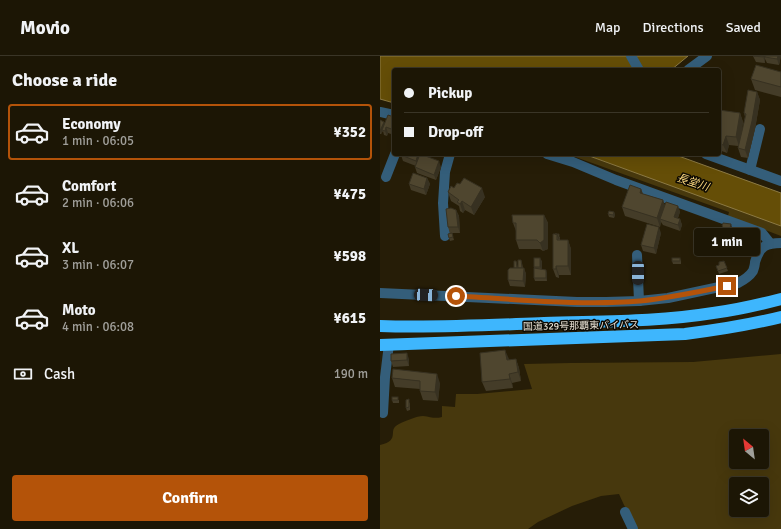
<!DOCTYPE html>
<html lang="en">
<head>
<meta charset="utf-8">
<style>
  :root { --surface:#1c1605; --page:#251f0f; --text:#f1f3f6; --muted:#a09f9a; --line:#3a3527; --accent:#b45309 }
  body { margin:0; font-family:Signika,"Noto Sans JP",sans-serif; background:var(--page); color:var(--text); height:100vh; display:flex; flex-direction:column; font-size:15px; white-space:nowrap }
  * { box-sizing:border-box; margin:0 }
  p { font-size:13px; color:var(--muted) }
  .icon { flex:none; width:22px; height:22px; fill:none; stroke:currentColor; stroke-width:2; stroke-linecap:round; stroke-linejoin:round }
  .map { position:relative; flex:1; overflow:hidden }
  .panel { display:flex; flex-direction:column; background:var(--surface); width:380px }
  .panel>* { flex:none }
  .hud { position:absolute; left:12px; top:12px; width:329px; height:88px; border-radius:4px; box-shadow:0 4px 16px #0002,0 0 0 1px var(--line); display:grid; align-content:center; height:88px; padding:0 12px; background:var(--surface) }
  .needle { width:26px; rotate:331deg }
  .tools { position:absolute; left:349px; top:373px; display:grid; gap:8px }
  .tools a { display:grid; place-items:center; width:40px; height:40px; border-radius:4px; background:var(--surface); box-shadow:0 4px 16px #0002,0 0 0 1px var(--line); font-size:20px }
  .end { position:absolute; width:18px; height:18px; margin:-9px; border:5px solid #b45309; background:#fff; box-shadow:0 0 0 2px #fff }
  .from { border-radius:50% }
  .bubble { position:absolute; height:28px; border-radius:4px; background:var(--surface); box-shadow:0 4px 16px #0002,0 0 0 1px var(--line); font-size:13px; font-weight:700; line-height:28px; text-align:center }
  .car { position:absolute; width:12px; height:24px; margin:-12px -6px; border-radius:5px; box-shadow:0 0 3px 1px #0007; background:linear-gradient(#222 24%,#8ab4d8 0 40%,#222 0 76%,#8ab4d8 0 86%,#222 0) }
  .hud b { display:flex; align-items:center; gap:14px; height:38px; font-size:15px }
  .hud b+b { border-top:1px solid var(--line) }
  .hud i { width:10px; height:10px; background:var(--text) }
  ul { padding:0; list-style:none }
  li { display:flex; align-items:center; gap:12px; height:56px; margin:0 8px 6px; padding:0 4px; border:2px solid transparent; border-radius:4px }
  li div { flex:1 }
  li b { display:block; font-size:15px }
  li em { font-style:normal; font-weight:700 }
  li.active { border-color:var(--accent) }
  li>.icon { width:36px; height:36px; stroke-width:1.5 }
  h2 { padding:0 12px; font-size:18px; line-height:48px }
  .pay { display:flex; align-items:center; gap:10px; height:44px; padding:0 12px; font-size:15px }
  .pay p { margin-inline-start:auto }
  .primary-button { display:flex; gap:8px; margin-top:auto; padding:8px 12px }
  .primary-button a { flex:1; height:46px; border-radius:4px; background:var(--accent); color:#fff; font-size:16px; font-weight:700; line-height:46px; text-align:center }
  header { display:flex; align-items:center; gap:24px; box-sizing:border-box; height:56px; padding:0 20px; background:var(--surface); border-bottom:1px solid var(--line) }
  header strong { font-size:19px }
  nav { display:flex; gap:22px; margin-inline-start:auto; font-size:14px }
  main { display:flex; flex:1; min-height:0 }
  .map>svg:first-child { display:block }
  .green { fill:#47380d; fill-rule:evenodd }
  .water { fill:#654e07; stroke:#8c7a44 }
  .lines { fill:none; stroke-linecap:round; stroke-linejoin:round }
  .minor { stroke:#345e7a; stroke-width:10 }
  .highway { stroke:#3eb6fd; stroke-width:12 }
  .wall { fill:#443c28 }
  .shaded-wall { fill:#373121 }
  .building { fill:#4f462f; stroke:#373121 }
  .route { stroke:#b45309; stroke-width:5 }
  .labels { text-anchor:middle; stroke-width:3; stroke-linejoin:round; paint-order:stroke }
  .street-label { font-size:10px; fill:#e7e1d4; stroke:#0b0802 }
  .water-label { font-size:11px; font-style:italic; fill:#fcd97f; stroke:#0b0802 }
</style>
</head>
<body>
<header>
<strong>Movio</strong>
<nav><a>Map</a><a>Directions</a><a>Saved</a></nav>
</header>
<main>
<section class="panel">
<h2>Choose a ride</h2>
<ul>
<li class="active"><svg class="icon" aria-label="car" viewBox="0 0 24 24"><path d="M5 17H2v-5l4-1 3-4h7l3 4 3 1v5h-3M9 17h6M6 11h13"/><circle cx="7" cy="17" r="2"/><circle cx="17" cy="17" r="2"/></svg><div><b>Economy</b><p>1 min · 06:05</p></div><em>¥352</em></li>
<li><svg class="icon" aria-label="car" viewBox="0 0 24 24"><path d="M5 17H2v-5l4-1 3-4h7l3 4 3 1v5h-3M9 17h6M6 11h13"/><circle cx="7" cy="17" r="2"/><circle cx="17" cy="17" r="2"/></svg><div><b>Comfort</b><p>2 min · 06:06</p></div><em>¥475</em></li>
<li><svg class="icon" aria-label="car" viewBox="0 0 24 24"><path d="M5 17H2v-5l4-1 3-4h7l3 4 3 1v5h-3M9 17h6M6 11h13"/><circle cx="7" cy="17" r="2"/><circle cx="17" cy="17" r="2"/></svg><div><b>XL</b><p>3 min · 06:07</p></div><em>¥598</em></li>
<li><svg class="icon" aria-label="car" viewBox="0 0 24 24"><path d="M5 17H2v-5l4-1 3-4h7l3 4 3 1v5h-3M9 17h6M6 11h13"/><circle cx="7" cy="17" r="2"/><circle cx="17" cy="17" r="2"/></svg><div><b>Moto</b><p>4 min · 06:08</p></div><em>¥615</em></li>
</ul>
<div class="pay"><svg class="icon" aria-label="cash" viewBox="0 0 24 24"><path d="M3 7h18v10H3z"/><circle cx="12" cy="12" r="2"/></svg>Cash<p>190 m</p></div>
<div class="primary-button"><a>Confirm</a></div>
</section>
<div class="map">
<svg width="401" height="473" viewBox="0 0 401 473">
  <rect width="100%" height="100%" fill="#261d07"/>
  <!-- green -->
  <g class="green">
    <polygon points="187,98 204,98 375,159 401,170 401,180 348,160 349,156"/>
    <path d="M401,298V473H258L244,449L239,438L221,440L192,450L158,466L148,473H0V389C22,384 6,374 19,368C25,365 37,360 43,360C51,361 55,363 62,361V350L75,351L76,338H97L152,333L144,308L191,307L313,306ZM356,380H382V406H356ZM356,428H382V454H356Z"/>
  </g>
  <!-- water -->
  <g class="water">
    <polygon points="0,0 308,0 291,14 14,14 14,47 0,43"/>
    <polygon points="204,98 293,98 401,137 401,170"/>
  </g>
  <g class="lines">
    <!-- minor -->
    <g class="minor">
      <polyline points="251,0 259,14"/>
      <polyline points="308,14 327,0"/>
      <polyline points="0,56 14,59"/>
      <polyline points="167,98 193,106 236,124 382,177 390,187"/>
      <polyline points="326,98 401,125"/>
      <polyline points="370,114 380,73"/>
      <polyline points="6,121 15,98"/>
      <polyline points="65,180 63,147 65,116 70,98"/>
      <polyline points="257,199 259,245"/>
      <path d="M0,237L197,246H226L259,245L288,242L358,227C364,224 369,221 373,215C374,212 375,209 375,206C380,190 386,187 401,187"/>
      <polyline points="3,357 5,321 9,288"/>
      <polyline points="245,456 253,473"/>
    </g>
    <!-- highway -->
    <g class="highway">
      <path d="M0,270C54,272 109,269 164,267C220,265 277,266 333,257C356,254 378,249 401,243"/>
      <path d="M0,289L305,278C337,274 369,269 401,261"/>
    </g>
  </g>
  <!-- wall -->
  <g class="wall">
    <polygon points="373,0 401,0 399,9 387,7 385,3 385,7 376,6"/>
    <polygon points="401,16 401,41 375,34 371,23"/>
    <polygon points="377,36 380,44 375,73 368,102 361,101 358,92 358,90 349,89 347,97 339,94 339,54 360,57 363,66 361,80 365,61 364,57"/>
    <polygon points="339,40 340,40 342,46 342,53 339,53"/>
    <polygon points="14,61 14,79 8,77 7,80 4,79 3,75 1,78 0,78 0,64 4,66 5,67"/>
    <polygon points="21,99 61,111 56,124 37,117 35,111 36,110 23,105"/>
    <polygon points="47,122 50,128 46,139 31,134 29,128"/>
    <polygon points="74,132 105,141 94,159 85,154 83,157 80,155 79,150 71,145 68,136"/>
    <polygon points="261,133 263,138 283,144 285,150 298,150 300,156 298,162 300,163 302,169 300,175 283,169 281,166 280,171 245,160 242,151"/>
    <polygon points="76,154 79,160 80,177 72,177 74,184 70,185 69,182 70,177 68,171"/>
    <polygon points="234,156 235,159 234,162 229,161 228,158"/>
    <polygon points="164,159 168,167 168,193 163,195 160,193 139,193 136,184 136,175 133,167"/>
    <polygon points="342,170 353,173 361,178 363,184 360,192 343,188 341,182 343,173"/>
    <polygon points="281,177 276,198 263,195 261,189"/>
    <polygon points="173,178 180,181 180,184 188,184 191,193 191,219 179,219 179,222 176,221 173,213"/>
    <polygon points="300,202 301,205 301,208 293,208 292,205"/>
    <polygon points="141,204 142,207 143,212 144,212 146,218 145,231 130,230 128,224 134,212 136,205 137,208 138,212"/>
    <polygon points="162,205 162,213 167,217 167,225 155,225 154,222 154,211"/>
    <polygon points="344,205 348,215 339,218 336,210 339,209"/>
    <polygon points="29,303 29,310 13,311 11,305"/>
    <polygon points="136,303 139,312 141,325 132,327 133,332 106,335 102,326 129,304"/>
    <polygon points="12,322 60,327 58,345 43,344 40,335 40,333 15,331"/>
    <polygon points="12,344 19,344 19,347 13,347"/>
    <polygon points="30,346 30,354 27,355 26,352"/>
  </g>
  <!-- shaded-wall -->
  <g class="shaded-wall">
    <polygon points="383,0 385,0 385,7"/>
    <polygon points="398,0 401,0 399,9 397,3"/>
    <polygon points="377,36 380,44 375,73 368,102 365,94"/>
    <polygon points="340,40 342,46 342,53 340,47"/>
    <polygon points="360,57 363,66 359,90 356,81"/>
    <polygon points="4,66 5,69 2,74 3,75 1,78 0,75"/>
    <polygon points="6,71 8,77 7,80 5,75"/>
    <polygon points="346,80 349,89 347,97 343,89"/>
    <polygon points="38,98 41,98 38,111 36,105"/>
    <polygon points="59,105 61,111 56,124 54,119"/>
    <polygon points="47,122 50,128 46,139 44,133"/>
    <polygon points="102,132 105,141 94,159 91,151"/>
    <polygon points="261,133 264,141 260,137"/>
    <polygon points="283,144 286,153 280,163 281,166 280,171 277,162"/>
    <polygon points="82,145 85,154 83,157 80,148"/>
    <polygon points="298,150 300,156 296,167 294,161"/>
    <polygon points="76,154 79,160 80,177 78,171"/>
    <polygon points="234,156 235,159 234,162 233,159"/>
    <polygon points="164,159 168,167 168,193 163,195 160,187"/>
    <polygon points="300,163 302,169 300,175 298,169"/>
    <polygon points="351,168 353,174 350,172"/>
    <polygon points="279,171 281,177 276,198 274,192"/>
    <polygon points="359,174 363,184 360,192 358,186"/>
    <polygon points="188,184 191,193 191,219 188,210"/>
    <polygon points="160,202 162,205 162,214 160,211"/>
    <polygon points="176,210 179,219 179,222 176,213"/>
    <polygon points="144,212 146,218 145,231 143,225"/>
    <polygon points="166,214 167,217 167,225 166,222"/>
    <polygon points="125,294 129,303 130,313 127,304"/>
    <polygon points="27,297 29,303 29,310 27,304"/>
    <polygon points="136,303 139,312 141,325 138,316"/>
    <polygon points="57,318 60,327 58,345 55,336"/>
    <polygon points="129,318 132,327 133,332 130,323"/>
  </g>
  <!-- building -->
  <g class="building">
    <polygon points="373,0 383,0 383,1"/>
    <polygon points="385,0 398,0 397,3 385,1"/>
    <polygon points="376,9 401,16 401,31 371,23"/>
    <polygon points="368,34 377,36 372,65 365,94 358,92 366,58 364,57"/>
    <rect x="339" y="40" width="1" height="7"/>
    <polygon points="339,54 360,57 356,81 346,80 343,89 339,87"/>
    <polygon points="8,59 14,61 14,74 6,71 5,75 2,74"/>
    <polygon points="0,64 4,66 0,75"/>
    <polygon points="21,98 38,98 36,105 21,99"/>
    <polygon points="40,98 59,105 54,119 35,111"/>
    <polygon points="33,117 47,122 44,133 29,128"/>
    <polygon points="84,122 102,132 91,151 82,145 80,148 77,146 79,144 68,136 71,130 74,132 77,127 80,128"/>
    <polygon points="250,129 261,133 260,137 283,144 277,162 242,151"/>
    <polygon points="286,146 298,150 294,161 300,163 298,169 280,163"/>
    <polygon points="71,152 76,154 78,171 68,171 66,153"/>
    <polygon points="229,155 234,156 233,159 228,158"/>
    <polygon points="132,159 164,159 164,184 160,187 157,184 136,184 136,167 133,167"/>
    <polygon points="343,167 351,168 350,172 359,174 359,177 361,178 358,186 341,182 343,171 342,170"/>
    <polygon points="267,168 279,171 274,192 261,189"/>
    <polygon points="72,177 73,181 69,182 68,178"/>
    <polygon points="173,178 177,178 177,184 188,184 188,210 176,210 176,213 173,213"/>
    <polygon points="175,178 179,178 179,183 177,178"/>
    <rect x="154" y="202" width="6" height="9"/>
    <rect x="292" y="202" width="8" height="3"/>
    <polygon points="138,204 141,204 142,212 138,212"/>
    <polygon points="134,205 136,205 137,212 134,212"/>
    <polygon points="344,205 347,212 338,215 336,210 339,209 339,206"/>
    <polygon points="130,212 144,212 143,225 128,224 128,214"/>
    <polygon points="154,212 166,214 166,222 154,222"/>
    <polygon points="125,294 127,304 136,303 138,316 129,318 130,323 102,326 100,297"/>
    <polygon points="27,297 27,304 11,305 11,298"/>
    <polygon points="13,313 57,318 55,336 40,335 40,325 12,322"/>
    <rect x="12" y="341" width="6" height="3"/>
    <polygon points="29,343 29,351 26,352 26,344"/>
  </g>
  <g class="lines">
    <!-- route -->
    <path class="route" d="M76,240C137,243 199,250 260,245C289,242 318,236 347,230"/>
  </g>
  <g class="labels">
    <!-- street labels -->
    <g class="street-label">
      <text transform="translate(201 269) rotate(-1)" y="4">国道329号那覇東バイパス</text>
    </g>
    <!-- water labels -->
    <g class="water-label">
      <text transform="translate(313 126) rotate(18)" y="4">長堂川</text>
    </g>
  </g>
</svg>
<div class="tools">
<a><svg class="needle" viewBox="-14 -14 28 28"><path d="M0-13l5 13h-10z" fill="#e53935"/><path d="M0 13l5-13h-10z" fill="#a09f9a"/></svg></a>
<a><svg class="icon" aria-label="layers" viewBox="0 0 24 24"><path d="M12 4l9 5-9 5-9-5zM3 14l9 5 9-5"/></svg></a>
</div>
<i class="end from" style="left:76px;top:240px"></i>
<i class="end" style="left:347px;top:230px"></i>
<div class="bubble" style="left:314px;top:172px;width:66px">1 min</div>
<i class="car" style="left:258px;top:217px;rotate:180deg"></i>
<i class="car" style="left:46px;top:239px;rotate:93deg"></i>
<div class="hud">
<b><i class="from"></i>Pickup</b>
<b><i></i>Drop-off</b>
</div>
</div>
</main>
</body>
</html>
